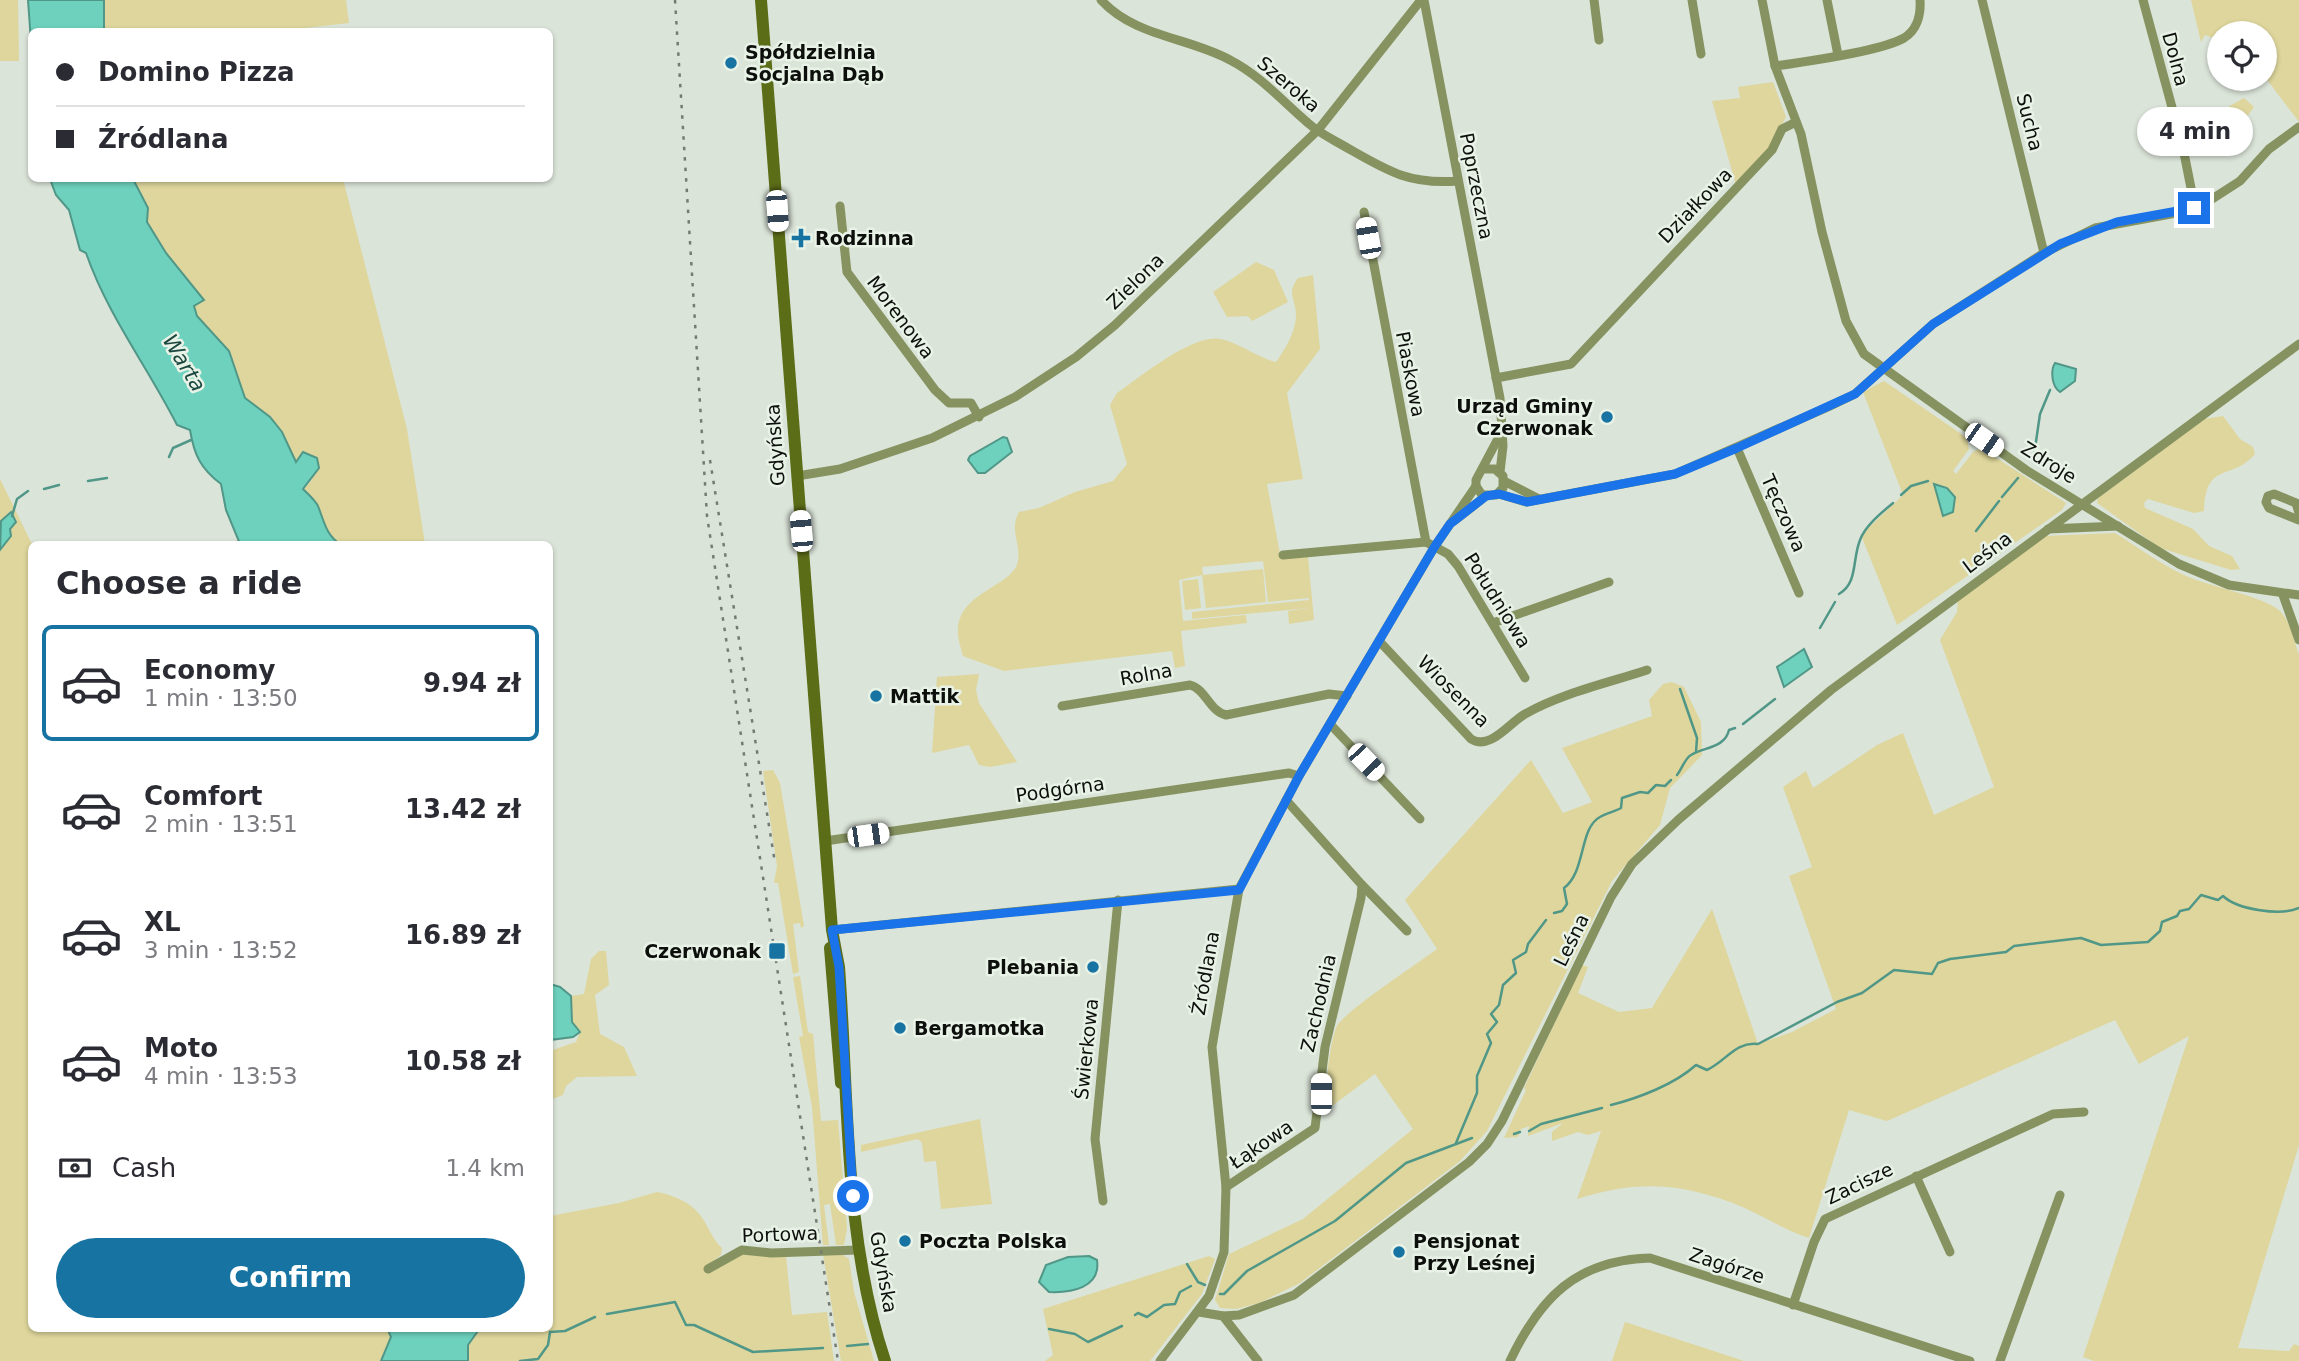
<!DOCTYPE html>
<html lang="en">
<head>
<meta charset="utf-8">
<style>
  :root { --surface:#fff; --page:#f2f2f3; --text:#2b2b33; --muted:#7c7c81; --line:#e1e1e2; --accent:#1773a1 }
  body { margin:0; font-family:"DejaVu Sans",sans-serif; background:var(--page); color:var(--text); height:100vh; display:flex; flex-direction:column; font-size:26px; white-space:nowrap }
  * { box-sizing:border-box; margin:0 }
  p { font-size:23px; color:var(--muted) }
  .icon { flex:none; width:38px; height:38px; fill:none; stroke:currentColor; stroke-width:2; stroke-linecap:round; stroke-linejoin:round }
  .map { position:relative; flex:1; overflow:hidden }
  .drawer { position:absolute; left:28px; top:541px; width:525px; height:791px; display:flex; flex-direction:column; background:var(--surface); border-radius:10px; box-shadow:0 2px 5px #0004 }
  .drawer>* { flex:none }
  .banner { position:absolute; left:28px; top:28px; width:525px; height:154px; border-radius:10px; box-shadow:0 2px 5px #0004; display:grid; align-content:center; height:154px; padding:0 28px; background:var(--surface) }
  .tools { position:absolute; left:2207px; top:21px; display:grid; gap:14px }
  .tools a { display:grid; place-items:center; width:70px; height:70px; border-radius:50%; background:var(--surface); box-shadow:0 2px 5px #0004; font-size:35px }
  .end { position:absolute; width:32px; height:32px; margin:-16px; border:9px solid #1a73e8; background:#fff; box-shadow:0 0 0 4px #fff }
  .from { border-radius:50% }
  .bubble { position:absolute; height:49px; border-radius:24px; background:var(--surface); box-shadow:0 2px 5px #0004; font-size:23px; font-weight:800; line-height:49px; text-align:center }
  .car { position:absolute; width:21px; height:42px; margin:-21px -10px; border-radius:9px; box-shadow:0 0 5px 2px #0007; background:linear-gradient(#fff 24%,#345 0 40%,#fff 0 76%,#345 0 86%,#fff 0) }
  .banner b { display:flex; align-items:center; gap:24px; height:66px; font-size:26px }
  .banner b+b { border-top:2px solid var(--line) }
  .banner i { width:18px; height:18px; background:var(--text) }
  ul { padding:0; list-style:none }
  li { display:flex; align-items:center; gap:21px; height:116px; margin:0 14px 10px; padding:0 14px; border:4px solid transparent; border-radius:10px }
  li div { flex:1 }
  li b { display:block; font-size:26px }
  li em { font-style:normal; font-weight:800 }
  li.selected { border-color:var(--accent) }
  li>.icon { width:63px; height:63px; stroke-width:1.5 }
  h2 { padding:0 28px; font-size:32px; line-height:84px }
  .pay { display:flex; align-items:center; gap:18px; height:77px; padding:0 28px; font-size:26px }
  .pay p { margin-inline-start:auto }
  .cta { display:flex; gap:14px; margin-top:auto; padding:14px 28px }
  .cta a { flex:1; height:80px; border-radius:42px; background:var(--accent); color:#fff; font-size:28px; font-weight:800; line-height:80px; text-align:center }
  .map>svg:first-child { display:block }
  .green { fill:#ded69c }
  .water { fill:#6dd1bd; stroke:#509788; stroke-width:2 }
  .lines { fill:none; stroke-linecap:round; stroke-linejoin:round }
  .stream { stroke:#509788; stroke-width:2.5 }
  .street { stroke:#869361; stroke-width:9 }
  .secondary { stroke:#5c6d18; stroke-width:12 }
  .rail { stroke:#757b73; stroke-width:2.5; stroke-dasharray:3.5 7; stroke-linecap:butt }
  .route { stroke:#1a73e8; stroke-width:9 }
  .poi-dot { fill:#1773a1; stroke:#e8f2e6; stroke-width:2.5 }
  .labels { text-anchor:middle; stroke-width:5; stroke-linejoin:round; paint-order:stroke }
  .poi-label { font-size:19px; font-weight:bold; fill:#0c0f0b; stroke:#e8f2e6; text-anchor:start }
  .street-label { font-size:19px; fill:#0c0f0b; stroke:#e8f2e6 }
  .water-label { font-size:21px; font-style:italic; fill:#1a473f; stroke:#e8f2e6 }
</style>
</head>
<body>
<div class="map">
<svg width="2299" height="1361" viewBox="0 0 2299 1361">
  <rect width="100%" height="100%" fill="#dbe4d9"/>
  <!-- green -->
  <g class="green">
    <polygon points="0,0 18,0 19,61 0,61"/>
    <polygon points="104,0 346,0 349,23 305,28 305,32 104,32"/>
    <polygon points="2191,0 2299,0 2299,122 2265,77 2264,33 2219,33 2219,40 2205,35 2201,42"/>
    <polygon points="1773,82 1786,117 1769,149 1736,185 1712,101 1740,98 1738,87"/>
    <polygon points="2244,98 2254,107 2227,144 2228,148 2217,155 2196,125"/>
    <path d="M133,179H343L407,429L425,544H340C326,535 324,521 318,506C315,499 308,494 303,489L312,480L296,463L282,432L270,417L245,398L229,351L197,316L194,306L204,300L166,253L147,222L148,208Z"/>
    <polygon points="1256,262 1274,270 1288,302 1252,321 1248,316 1227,317 1213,292"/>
    <path d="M1313,275L1320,349L1287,393L1303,479L1267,484L1281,559L1308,557L1314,620L1289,624L1288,611L1309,608L1192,619V612L1309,600L1308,598L1268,602L1263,561L1202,567L1203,575L1263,569L1266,602L1206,608L1202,575L1179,580L1183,621L1246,615L1247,623L1181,631L1185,666L1175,668L1172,651L1004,671L963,656C961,648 957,637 958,629C960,591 1013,587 1018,561C1021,543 1009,530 1019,512L1039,508L1075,492L1113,481L1127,464L1110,405L1117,393C1140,377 1193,333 1221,339C1241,344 1256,357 1276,362C1285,350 1296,331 1296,315C1296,299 1286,294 1298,278Z"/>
    <polygon points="1884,381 1967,438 1969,449 1953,471 1956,474 1973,452 1981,448 2066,503 2062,510 1897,625 1861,535 1903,495 1863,392"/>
    <path d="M2223,416L2240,439L2253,447L2255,454C2231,482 2206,460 2204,511L2194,513L2148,499L2144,503L2145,508L2193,529L2209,546L2232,556L2240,569L2231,570L2160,548L2097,503L2098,498L2204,419Z"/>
    <polygon points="0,479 32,544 32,1328 387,1328 391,1337 381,1361 0,1361"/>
    <path d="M2115,533C2138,547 2160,564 2184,575C2207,586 2266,597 2280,611C2291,622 2294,641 2299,655V1145L2238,1348L2289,1351L2294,1344L2299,1346V1361H2094L2083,1357L2189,1036L2139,1064L2115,1020L1887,1121L1849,1110L1809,1238C1781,1229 1758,1212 1730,1202C1676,1182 1633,1181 1577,1199L1601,1131L1588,1135L1578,1132L1552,1141V1132L1563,1123L1528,1136L1529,1126L1521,1129L1518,1137L1504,1138L1526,1090L1524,1088L1582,965L1588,967L1578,993L1619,1012L1652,1008L1712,909L1758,1044L1792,1032L1836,1009L1789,876L1812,867L1783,787L1806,771L1813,788L1877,745L1903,733L1934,815L1994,787L1940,640L1957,612L1958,600L2045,536Z"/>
    <polygon points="1198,579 1201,608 1185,610 1182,581"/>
    <polygon points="979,674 976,690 979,703 1017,762 990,767 979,765 969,745 932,753 937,677"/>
    <path d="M1672,682L1684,687L1701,722L1702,755L1670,788L1660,825L1612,881L1487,1131L1460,1161L1300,1283L1259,1303L1236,1309L1220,1308L1215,1300L1229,1254L1303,1219L1413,1129L1375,1074L1317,1117C1329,1090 1326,1057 1336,1028C1340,1014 1420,962 1437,949L1405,900L1531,760L1563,813L1592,802L1562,748L1652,716L1649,700L1663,684Z"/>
    <polygon points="773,770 780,783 804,926 801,928 800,923 793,924 799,972 793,974 778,883 774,883 777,866 763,771"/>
    <polygon points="599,951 606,951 609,985 595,995 600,1034 624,1047 637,1076 577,1077 566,1086 563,1095 550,1100 550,1051 576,1042 580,1032 572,1022 571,996 584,994 591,959"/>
    <polygon points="800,976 808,1032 813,1034 821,1121 838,1120 847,1228 844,1245 836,1245 830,1204 824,1205 829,1245 823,1245 812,1107 799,1037 803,1036 793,977"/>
    <polygon points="980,1119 992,1204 941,1209 936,1161 924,1162 922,1143 918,1139 861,1152 861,1145"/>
    <path d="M657,1192C673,1195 690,1202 700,1215C709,1226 711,1238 722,1248L721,1255L713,1261L743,1254L786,1256L792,1315L827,1312L834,1361H468V1345L480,1328H550V1216L619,1203Z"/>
    <polygon points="823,1254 843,1255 849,1259 854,1292 874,1361 841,1361"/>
    <polygon points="1209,1256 1215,1259 1202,1294 1150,1361 1045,1361 1053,1355 1043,1309"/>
    <polygon points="1625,1322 1744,1361 1612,1361"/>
  </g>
  <!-- water -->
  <g class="water">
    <polygon points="28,0 104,0 104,31 32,32 31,42"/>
    <path d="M50,179H133L148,208L147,222L166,253L204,300L194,306L197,316L229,351L245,398L270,417L282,432L296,462L303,452L317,458L319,468L303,489C308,494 315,500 318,506C324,521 326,535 340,544H240L226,510L221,484C201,469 194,455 190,430L177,425C147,366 108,316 86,253L80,250L69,210L56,195Z"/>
    <path d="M2055,363L2076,369L2075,381L2060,392C2052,387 2050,371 2055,363Z"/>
    <polygon points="1003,437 1007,438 1012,452 985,473 978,473 968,460 970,456"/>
    <polygon points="1934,484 1947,488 1955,497 1953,512 1943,516"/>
    <polygon points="11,512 16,522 10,529 11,536 0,550 1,521"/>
    <polygon points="1804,649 1812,667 1784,687 1777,667"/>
    <polygon points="550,984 560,987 571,996 572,1022 580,1032 573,1037 550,1040"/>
    <path d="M1089,1256L1097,1260C1101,1288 1071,1293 1049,1292L1039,1282L1046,1265L1068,1257Z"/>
    <polygon points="387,1328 480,1328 468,1345 468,1361 381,1361 391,1337"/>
  </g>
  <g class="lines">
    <!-- stream -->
    <g class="stream">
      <polyline points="169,457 173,448 191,440"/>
      <polyline points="2033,462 2040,414 2050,390"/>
      <polyline points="88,481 107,478"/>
      <polyline points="44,489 59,485"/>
      <polyline points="1901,495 1911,486 1928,481"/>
      <polyline points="2002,497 2018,478"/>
      <polyline points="12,516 17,499 28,491"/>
      <polyline points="1976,531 1999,501"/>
      <path d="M1839,594C1858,583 1852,560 1860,540C1865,526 1881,513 1893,503"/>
      <polyline points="1820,628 1835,602"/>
      <polyline points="1680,689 1697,738 1696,752"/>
      <polyline points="1743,724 1775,699"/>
      <path d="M1677,775C1682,769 1685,758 1691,755C1704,747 1725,748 1729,730L1735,728"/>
      <path d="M1554,913L1562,911L1567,904L1564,888C1586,872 1579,828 1600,817C1606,813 1614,812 1621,808L1622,798L1640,792L1648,793L1656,785L1665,786L1671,780"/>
      <path d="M1611,1105C1639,1098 1675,1084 1696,1065L1707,1070C1726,1061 1736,1041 1758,1044L1837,1002L1862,993L1894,970L1932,974L1938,963L1950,959L2006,952L2014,946L2081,938L2101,945L2148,942L2160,931L2162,922L2177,916L2180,911L2189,909L2201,895L2218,900L2223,896C2238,910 2281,916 2299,908"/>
      <polyline points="1529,1131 1541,1124 1602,1108"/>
      <polyline points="1514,1134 1520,1132"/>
      <polyline points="1456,1143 1477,1093 1477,1076 1491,1043 1487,1034 1497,1022 1491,1014 1499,1005 1503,985 1516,973 1513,960 1526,952 1528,944 1546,920"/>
      <polyline points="1187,1264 1198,1282 1205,1285"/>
      <polyline points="1220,1294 1224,1294 1247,1271 1335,1221 1406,1163 1472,1138"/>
      <polyline points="607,1314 675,1302 686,1325 694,1325 753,1352 823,1348"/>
      <polyline points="1135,1315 1138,1313 1147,1317 1164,1305 1175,1304 1180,1292 1191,1286"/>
      <polyline points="1049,1329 1075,1334 1088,1342 1122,1326"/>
      <polyline points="847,1346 868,1344"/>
      <polyline points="520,1361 538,1359 548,1345 550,1332 565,1331 595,1317"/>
    </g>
    <!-- street -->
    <g class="street">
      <path d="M1101,0C1135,37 1188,37 1230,60C1261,76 1282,101 1308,123C1319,133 1332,139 1344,146C1386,170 1408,185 1458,181"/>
      <polyline points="1424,0 1500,398 1503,446 1500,472"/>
      <polyline points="1594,0 1599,40"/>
      <polyline points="1692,0 1701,54"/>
      <polyline points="1762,0 1775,66"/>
      <polyline points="1827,0 1838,55"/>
      <path d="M1920,0C1921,15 1917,30 1904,38C1881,51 1804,62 1775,66L1801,134L1822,232L1846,321L1864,354L2026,470L2179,564L2229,585L2299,595"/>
      <polyline points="1982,0 2044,253"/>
      <polyline points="2143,0 2183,148 2195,208"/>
      <polyline points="840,206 847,272 935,390 949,403 971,403 979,417"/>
      <polyline points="1364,212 1426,542 1448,554 1458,566 1525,678"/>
      <polyline points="1496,378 1571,364 1772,150 1782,129 1796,122"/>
      <polyline points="1737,448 1799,593"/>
      <polyline points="1483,469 1495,469 1503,476 1503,488 1496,495 1482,495 1476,486 1476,480 1501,433"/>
      <polyline points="797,476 840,469 932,438 1015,397 1076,357 1115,325 1318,130 1421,0"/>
      <polyline points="1504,481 1539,499"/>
      <polyline points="1499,494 1526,502 1675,474 1828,407 1855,394 1933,324 2044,253 2095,228 2187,211 2209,201 2240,181 2269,149 2299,127"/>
      <polyline points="2299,513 2296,503 2274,494 2268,496 2266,502 2269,508 2299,520"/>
      <polyline points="1454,521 1486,496"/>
      <polyline points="2048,529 2118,526"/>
      <polyline points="1283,555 1426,542"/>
      <polyline points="2283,595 2299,640"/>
      <polyline points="1493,623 1609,582"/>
      <path d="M1381,643L1471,739C1490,751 1509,723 1525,714C1562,693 1608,683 1647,670"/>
      <path d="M1062,706L1190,685C1206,689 1209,711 1226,715L1329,694L1347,696"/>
      <polyline points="1330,724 1420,819"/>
      <polyline points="825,841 1275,775 1289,773 1299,776"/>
      <polyline points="1362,885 1407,931"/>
      <polyline points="832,930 1239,889"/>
      <polyline points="1916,1176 1950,1252"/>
      <polyline points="1226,1187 1315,1128 1325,1047 1361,898 1362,885 1286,800"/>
      <polyline points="1103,1201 1095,1139 1118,900"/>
      <polyline points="708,1269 742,1250 771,1253 858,1250"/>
      <polyline points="1793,1305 1814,1242 1825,1219 2053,1114 2084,1112"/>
      <polyline points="1199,1312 1223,1316 1239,1315 1294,1295 1469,1162 1487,1144 1502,1121 1611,897 1632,864 1678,820 1831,690 2299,344"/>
      <polyline points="1223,1316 1258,1361"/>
      <polyline points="1160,1361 1209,1296 1224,1252 1226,1187 1212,1047 1239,889 1299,776 1435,546 1476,486"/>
      <path d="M1510,1361C1540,1298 1576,1260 1650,1258L1970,1361"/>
      <polyline points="2000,1361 2060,1195"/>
    </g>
    <!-- secondary -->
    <g class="secondary">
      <path d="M761,0L832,930L839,967C849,1099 843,1235 885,1361"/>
      <polyline points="830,948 841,1083"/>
    </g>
    <!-- rail -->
    <g class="rail">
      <polyline points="675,0 707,516 838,1361"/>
      <polyline points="710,460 775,863"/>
    </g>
  </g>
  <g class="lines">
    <!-- route -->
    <polyline class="route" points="853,1196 839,967 832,930 1239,890 1299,776 1435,546 1450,524 1486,496 1499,494 1527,502 1648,479 1675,474 1737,448 1855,394 1933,324 2060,244 2117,222 2194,208"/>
  </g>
  <!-- markers -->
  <g class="poi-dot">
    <circle cx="731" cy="63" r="7"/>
    <path d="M797.5 227.5h7v7h7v7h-7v7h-7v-7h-7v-7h7z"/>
    <circle cx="1607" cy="417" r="7"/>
    <circle cx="876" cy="696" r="7"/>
    <rect x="768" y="942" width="18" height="18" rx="3.5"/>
    <circle cx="1093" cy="967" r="7"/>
    <circle cx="900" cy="1028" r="7"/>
    <circle cx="905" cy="1241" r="7"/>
    <circle cx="1399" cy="1252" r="7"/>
  </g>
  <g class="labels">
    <!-- poi labels -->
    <g class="poi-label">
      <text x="745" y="59">Spółdzielnia<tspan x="745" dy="22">Socjalna Dąb</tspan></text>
      <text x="815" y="245">Rodzinna</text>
      <text x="1593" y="413" text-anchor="end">Urząd Gminy<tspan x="1593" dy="22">Czerwonak</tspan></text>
      <text x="890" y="703">Mattik</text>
      <text x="761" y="958" text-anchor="end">Czerwonak</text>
      <text x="1079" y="974" text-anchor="end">Plebania</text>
      <text x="914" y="1035">Bergamotka</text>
      <text x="919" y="1248">Poczta Polska</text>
      <text x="1413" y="1248">Pensjonat<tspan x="1413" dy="22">Przy Leśnej</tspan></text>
    </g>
    <!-- street labels -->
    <g class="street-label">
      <text transform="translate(2176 59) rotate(75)" y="7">Dolna</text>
      <text transform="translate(1289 84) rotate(40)" y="7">Szeroka</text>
      <text transform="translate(2030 122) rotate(76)" y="7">Sucha</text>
      <text transform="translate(1477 186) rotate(79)" y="7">Poprzeczna</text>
      <text transform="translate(1695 205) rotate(-46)" y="7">Działkowa</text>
      <text transform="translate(1135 281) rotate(-44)" y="7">Zielona</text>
      <text transform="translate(901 317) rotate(53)" y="7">Morenowa</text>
      <text transform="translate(1411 374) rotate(79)" y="7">Piaskowa</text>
      <text transform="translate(775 445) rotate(-94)" y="7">Gdyńska</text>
      <text transform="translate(2049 462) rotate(32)" y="7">Zdroje</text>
      <text transform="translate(1784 513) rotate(66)" y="7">Tęczowa</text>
      <text transform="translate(1987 552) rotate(-37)" y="7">Leśna</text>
      <text transform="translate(1498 600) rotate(58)" y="7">Południowa</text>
      <text transform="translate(1146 674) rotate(-10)" y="7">Rolna</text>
      <text transform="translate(1454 691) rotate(45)" y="7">Wiosenna</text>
      <text transform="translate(1060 789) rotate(-8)" y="7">Podgórna</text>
      <text transform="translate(1571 940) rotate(-64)" y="7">Leśna</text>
      <text transform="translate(1205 973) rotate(-80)" y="7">Źródlana</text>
      <text transform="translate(1318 1003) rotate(-77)" y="7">Zachodnia</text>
      <text transform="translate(1086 1049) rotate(-84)" y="7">Świerkowa</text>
      <text transform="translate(1261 1144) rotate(-34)" y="7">Łąkowa</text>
      <text transform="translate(1859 1183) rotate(-26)" y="7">Zacisze</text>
      <text transform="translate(780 1234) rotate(-2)" y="7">Portowa</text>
      <text transform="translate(1727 1265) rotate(18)" y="7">Zagórze</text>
      <text transform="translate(884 1272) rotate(80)" y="7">Gdyńska</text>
    </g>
    <!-- water labels -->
    <g class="water-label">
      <text transform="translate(184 363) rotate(59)" y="7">Warta</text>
    </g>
  </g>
</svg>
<div class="tools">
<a><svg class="icon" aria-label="locate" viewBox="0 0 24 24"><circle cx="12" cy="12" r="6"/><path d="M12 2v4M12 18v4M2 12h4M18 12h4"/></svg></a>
</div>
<i class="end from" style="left:853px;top:1196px"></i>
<i class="end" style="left:2194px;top:208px"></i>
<div class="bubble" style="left:2137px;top:107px;width:116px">4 min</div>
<i class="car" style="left:777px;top:211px;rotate:176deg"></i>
<i class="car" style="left:1368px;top:238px;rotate:350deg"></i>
<i class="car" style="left:1984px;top:440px;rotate:125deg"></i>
<i class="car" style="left:801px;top:531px;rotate:355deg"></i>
<i class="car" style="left:1366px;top:762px;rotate:136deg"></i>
<i class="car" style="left:868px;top:835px;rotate:82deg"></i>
<i class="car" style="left:1321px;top:1094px;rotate:0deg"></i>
<div class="banner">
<b><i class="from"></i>Domino Pizza</b>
<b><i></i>Źródlana</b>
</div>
<section class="drawer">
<h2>Choose a ride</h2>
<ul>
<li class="selected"><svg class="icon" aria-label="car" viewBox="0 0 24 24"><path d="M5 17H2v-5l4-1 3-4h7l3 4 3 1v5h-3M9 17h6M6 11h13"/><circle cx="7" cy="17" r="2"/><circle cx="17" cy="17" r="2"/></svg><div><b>Economy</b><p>1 min · 13:50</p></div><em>9.94 zł</em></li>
<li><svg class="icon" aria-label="car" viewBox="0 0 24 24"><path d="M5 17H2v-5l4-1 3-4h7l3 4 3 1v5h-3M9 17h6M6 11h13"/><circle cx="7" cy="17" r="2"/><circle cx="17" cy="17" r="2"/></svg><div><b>Comfort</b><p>2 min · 13:51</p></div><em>13.42 zł</em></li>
<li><svg class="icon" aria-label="car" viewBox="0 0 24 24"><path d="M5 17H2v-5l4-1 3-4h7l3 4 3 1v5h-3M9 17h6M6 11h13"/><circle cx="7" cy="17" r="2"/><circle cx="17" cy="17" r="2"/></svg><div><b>XL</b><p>3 min · 13:52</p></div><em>16.89 zł</em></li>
<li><svg class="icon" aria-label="car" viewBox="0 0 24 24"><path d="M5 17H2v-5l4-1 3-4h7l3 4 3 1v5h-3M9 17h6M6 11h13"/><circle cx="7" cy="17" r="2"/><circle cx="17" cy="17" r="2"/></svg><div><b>Moto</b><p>4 min · 13:53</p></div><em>10.58 zł</em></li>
</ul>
<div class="pay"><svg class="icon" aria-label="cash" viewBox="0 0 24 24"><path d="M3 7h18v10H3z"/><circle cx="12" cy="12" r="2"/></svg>Cash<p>1.4 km</p></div>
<div class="cta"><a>Confirm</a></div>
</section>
</div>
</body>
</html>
